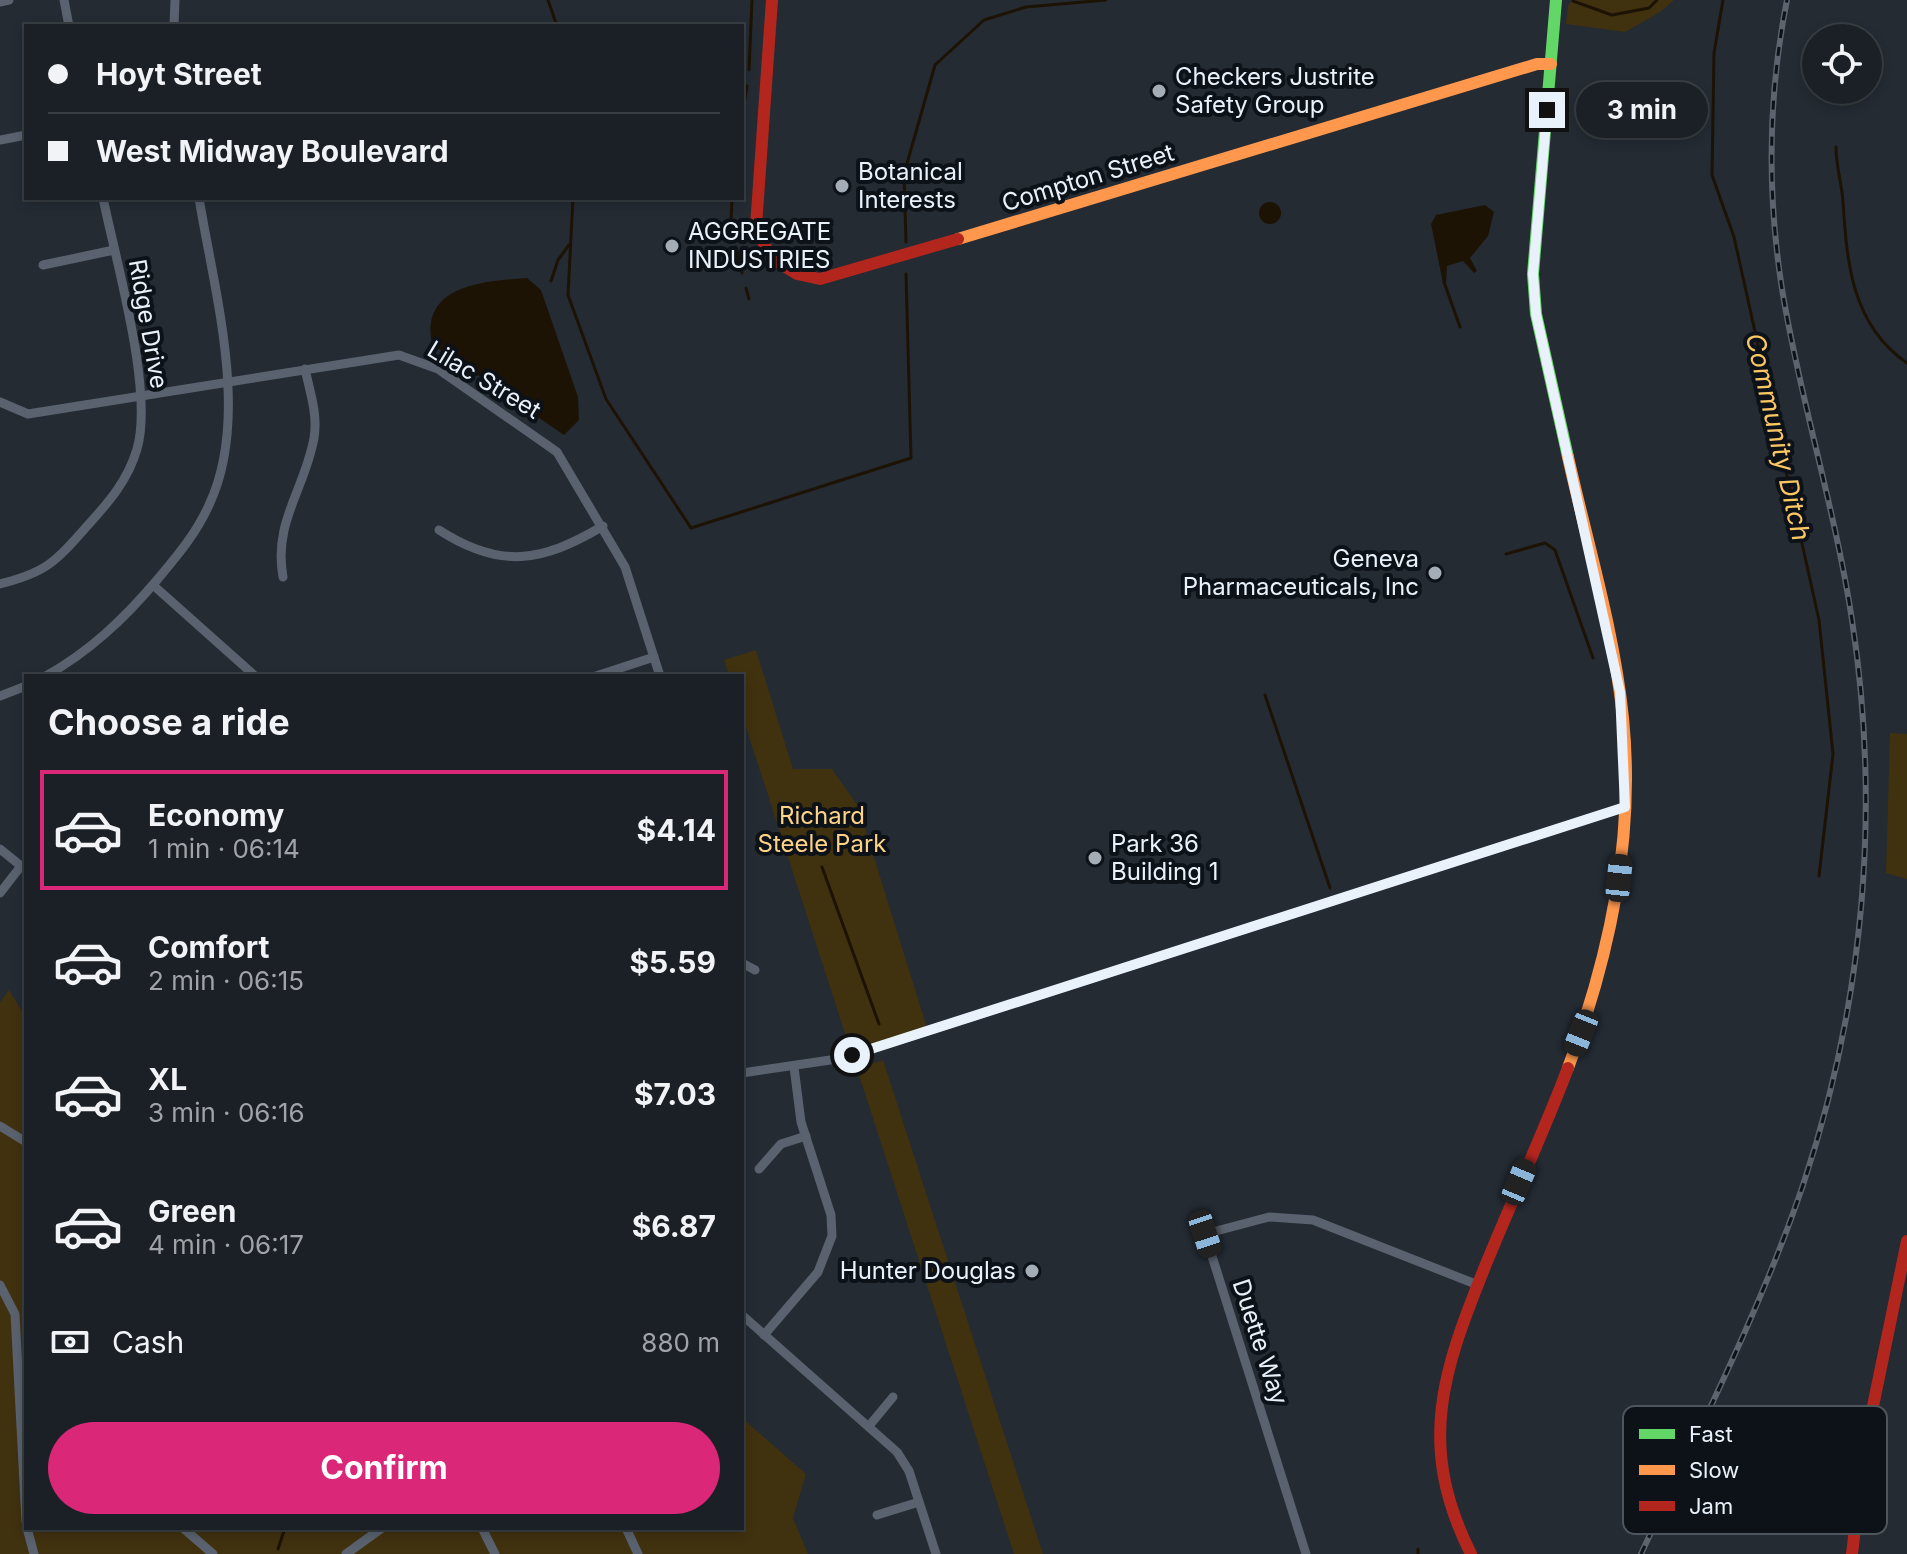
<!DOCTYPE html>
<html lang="en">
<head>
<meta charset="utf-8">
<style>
  :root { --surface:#1b2026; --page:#282d32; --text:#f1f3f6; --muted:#a0a3a7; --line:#393e43; --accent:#db2777 }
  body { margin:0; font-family:Inter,sans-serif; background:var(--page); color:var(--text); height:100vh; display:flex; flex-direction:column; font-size:30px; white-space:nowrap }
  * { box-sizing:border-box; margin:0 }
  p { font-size:26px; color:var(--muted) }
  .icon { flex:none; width:44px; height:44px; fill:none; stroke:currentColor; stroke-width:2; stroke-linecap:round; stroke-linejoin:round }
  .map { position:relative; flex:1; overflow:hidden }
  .sheet { position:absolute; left:24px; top:674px; width:720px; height:856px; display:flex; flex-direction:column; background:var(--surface); border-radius:0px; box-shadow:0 4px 12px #0003,0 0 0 2px var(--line) }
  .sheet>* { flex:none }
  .banner { position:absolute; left:24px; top:24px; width:720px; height:176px; border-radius:0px; box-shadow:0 4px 12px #0003,0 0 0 2px var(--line); display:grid; align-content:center; height:176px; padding:0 24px; background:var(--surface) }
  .tools { position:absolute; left:1802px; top:24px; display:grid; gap:16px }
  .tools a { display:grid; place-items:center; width:80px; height:80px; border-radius:50%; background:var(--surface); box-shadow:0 4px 12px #0003,0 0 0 2px var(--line); font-size:40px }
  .end { position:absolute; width:36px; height:36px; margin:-18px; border:10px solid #e9f1fb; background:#111; box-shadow:0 0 0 4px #111 }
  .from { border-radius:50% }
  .bubble { position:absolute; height:56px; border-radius:28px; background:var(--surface); box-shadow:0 4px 12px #0003,0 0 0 2px var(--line); font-size:26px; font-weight:700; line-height:56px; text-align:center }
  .car { position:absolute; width:24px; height:48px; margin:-24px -12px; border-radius:10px; box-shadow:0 0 6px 2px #0007; background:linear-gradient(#222 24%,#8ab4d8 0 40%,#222 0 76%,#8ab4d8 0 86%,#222 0) }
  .banner b { display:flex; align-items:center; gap:28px; height:76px; font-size:30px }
  .banner b+b { border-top:2px solid var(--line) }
  .banner i { width:20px; height:20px; background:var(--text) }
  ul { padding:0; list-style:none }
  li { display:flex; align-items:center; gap:24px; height:120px; margin:0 16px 12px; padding:0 8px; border:4px solid transparent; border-radius:0px }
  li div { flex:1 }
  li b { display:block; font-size:30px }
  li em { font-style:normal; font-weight:700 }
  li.active { border-color:var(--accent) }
  li>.icon { width:72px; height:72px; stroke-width:1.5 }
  h2 { padding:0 24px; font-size:36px; line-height:96px }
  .pay { display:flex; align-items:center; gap:20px; height:88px; padding:0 24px; font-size:30px }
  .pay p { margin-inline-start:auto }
  .primary-button { display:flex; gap:16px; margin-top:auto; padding:16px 24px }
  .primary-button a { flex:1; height:92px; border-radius:48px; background:var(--accent); color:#fff; font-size:32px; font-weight:700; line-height:92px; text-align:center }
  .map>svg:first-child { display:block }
  .green { fill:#40310f }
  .water { fill:#1d1305 }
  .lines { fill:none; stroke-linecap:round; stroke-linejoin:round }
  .stream { stroke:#1d1305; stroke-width:3 }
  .street { stroke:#59626e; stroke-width:9 }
  .fast { stroke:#63d668; stroke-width:12 }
  .slow { stroke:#ff974d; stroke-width:12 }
  .jam { stroke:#b3261e; stroke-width:12 }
  .rail-casing { stroke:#5d646e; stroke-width:6 }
  .rail { stroke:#0d1219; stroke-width:3; stroke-dasharray:9; stroke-linecap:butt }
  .route { stroke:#e9f1fb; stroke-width:10 }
  .poi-dot { fill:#a4acb5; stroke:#0d1219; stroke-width:3 }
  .labels { text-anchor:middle; stroke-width:8; stroke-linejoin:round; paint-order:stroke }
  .poi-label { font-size:24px; fill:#e9f1fb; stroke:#0d1219; text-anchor:start }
  .street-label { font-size:24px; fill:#e9f1fb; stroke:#0d1219 }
  .park-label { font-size:24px; fill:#fcd387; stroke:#0d1219 }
  .water-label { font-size:26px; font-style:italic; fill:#fac763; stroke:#0d1219 }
  .key { fill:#0d1219; stroke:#4f555d; stroke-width:2 }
  .key-label { font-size:22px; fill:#e9f1fb }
</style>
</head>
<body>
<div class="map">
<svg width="1907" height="1554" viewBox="0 0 1907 1554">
  <rect width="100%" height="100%" fill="#242b33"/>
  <!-- green -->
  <g class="green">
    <polygon points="1572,0 1674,0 1660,12 1625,32 1566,24 1568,6"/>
    <polygon points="756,650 793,769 832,769 858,806 928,1031 852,1055 742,715 742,676 729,676 724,660"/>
    <polygon points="1890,733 1907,734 1907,879 1886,873"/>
    <polygon points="9,990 26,1018 26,1528 742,1528 742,1418 806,1474 793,1518 808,1554 0,1554 0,1002"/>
    <polygon points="883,1060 1043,1554 1014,1554 857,1069"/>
  </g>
  <!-- water -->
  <g class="water">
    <circle cx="1270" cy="213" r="11"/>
    <polygon points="1485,205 1494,212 1488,236 1470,258 1477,271 1474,273 1463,261 1447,266 1446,282 1443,283 1431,224 1436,215"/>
    <path d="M527,278L541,290L578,397L579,420L564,435L432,344C420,285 484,281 527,278Z"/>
  </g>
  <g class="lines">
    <!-- stream -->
    <g class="stream">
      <polyline points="548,0 557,26"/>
      <polyline points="1723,0 1714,53 1712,175 1734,237 1819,620 1833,754 1819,876"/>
      <polyline points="1573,1 1612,15 1649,8 1657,0"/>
      <polyline points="749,70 752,0"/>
      <polyline points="742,117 747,86"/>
      <path d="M1836,147C1836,167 1842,184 1843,202C1847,264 1852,325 1907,363"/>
      <polyline points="573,198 568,295 606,399 691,528 911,458 906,274"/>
      <polyline points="731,222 732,198"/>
      <polyline points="906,242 904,174 935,65 984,20 1026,7 1106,0"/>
      <polyline points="736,247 742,273"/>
      <polyline points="551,281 558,260 569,245"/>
      <polyline points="1444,282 1460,327"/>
      <polyline points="746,288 749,299"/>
      <polyline points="1506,554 1545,543 1555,550 1593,658"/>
      <polyline points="1265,695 1330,888"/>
      <polyline points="822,867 879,1024"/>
      <polyline points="278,1549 285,1528"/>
      <polyline points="1418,1554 1418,1549"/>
    </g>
    <!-- street -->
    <g class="street">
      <polyline points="64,0 69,26"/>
      <polyline points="0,2 9,0"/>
      <polyline points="174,26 175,0"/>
      <polyline points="0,140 26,135"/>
      <polyline points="43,265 114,250"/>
      <polyline points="0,402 28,414 399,355 438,369 557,452 625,567 660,676"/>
      <path d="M439,530C501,570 542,562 603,526"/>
      <path d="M283,577C273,522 305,489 314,438C318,415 310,392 305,369"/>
      <path d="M0,584C48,572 56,561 88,525C109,502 128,480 137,449C154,391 116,262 103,198"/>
      <polyline points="153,585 255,676"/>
      <path d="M46,676C90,651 124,619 157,580C177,556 196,534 209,505C251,417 214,291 199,198"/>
      <polyline points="596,676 654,657"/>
      <polyline points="0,696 26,686"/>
      <polyline points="0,849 26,870"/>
      <polyline points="0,893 21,866"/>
      <polyline points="742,963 755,970"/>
      <polyline points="742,1073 844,1058 1625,807"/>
      <polyline points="0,1126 26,1142"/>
      <polyline points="759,1169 781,1144 806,1136"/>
      <polyline points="0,1285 15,1314 26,1521"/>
      <polyline points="742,1315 897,1452 909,1471 936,1554"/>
      <polyline points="764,1335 818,1272 832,1236 831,1215 801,1122 794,1067"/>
      <polyline points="869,1426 893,1397"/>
      <polyline points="877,1515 919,1502"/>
      <polyline points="27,1528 34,1554"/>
      <polyline points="183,1528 213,1554"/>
      <polyline points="482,1528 495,1554"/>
      <polyline points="626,1528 638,1554"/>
      <polyline points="346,1554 382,1528"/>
      <polyline points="1306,1554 1205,1234 1269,1217 1313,1220 1478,1285"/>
    </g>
    <!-- fast -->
    <polyline class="fast" points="1556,0 1533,274 1536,314 1568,457"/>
    <!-- slow -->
    <g class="slow">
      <polyline points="958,239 1537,64 1551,64"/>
      <path d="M1568,457C1587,542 1614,630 1623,718C1635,838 1610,955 1568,1068"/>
    </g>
    <!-- jam -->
    <g class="jam">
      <polyline points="772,0 756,226 766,248 779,263 797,274 820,279 958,239"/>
      <path d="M1471,1554C1416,1444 1443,1371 1486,1264C1513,1198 1543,1134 1568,1068"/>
      <polyline points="1852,1554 1865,1445 1907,1241"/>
    </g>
    <defs>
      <path id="rail" d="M1641,1554C1697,1433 1760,1312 1803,1185C1864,1003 1881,809 1852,620C1835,508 1800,400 1782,289C1767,193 1768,95 1787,0"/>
    </defs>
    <!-- rail casing -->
    <use href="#rail" class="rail-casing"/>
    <!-- rail -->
    <use href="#rail" class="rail"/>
  </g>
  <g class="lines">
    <!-- route -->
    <polyline class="route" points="852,1055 1625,807 1620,692 1536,314 1533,274 1547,110"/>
  </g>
  <!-- markers -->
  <g class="poi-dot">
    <circle cx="1159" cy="91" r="8"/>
    <circle cx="842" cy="186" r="8"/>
    <circle cx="672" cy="246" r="8"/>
    <circle cx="1435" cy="573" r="8"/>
    <circle cx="1095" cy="858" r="8"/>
    <circle cx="1032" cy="1271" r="8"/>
  </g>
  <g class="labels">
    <!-- poi labels -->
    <g class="poi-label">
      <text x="1175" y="85">Checkers Justrite<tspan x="1175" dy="28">Safety Group</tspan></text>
      <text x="858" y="180">Botanical<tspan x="858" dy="28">Interests</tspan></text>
      <text x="688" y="240">AGGREGATE<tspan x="688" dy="28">INDUSTRIES</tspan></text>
      <text x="1419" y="567" text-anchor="end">Geneva<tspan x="1419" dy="28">Pharmaceuticals, Inc</tspan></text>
      <text x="1111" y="852">Park 36<tspan x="1111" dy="28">Building 1</tspan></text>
      <text x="1016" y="1279" text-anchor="end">Hunter Douglas</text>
    </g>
    <!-- street labels -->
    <g class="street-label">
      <text transform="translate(1088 178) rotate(-17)" y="8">Compton Street</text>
      <text transform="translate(148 324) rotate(80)" y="8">Ridge Drive</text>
      <text transform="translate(484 380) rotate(31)" y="8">Lilac Street</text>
      <text transform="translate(1260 1342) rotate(72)" y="8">Duette Way</text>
    </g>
    <!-- park labels -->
    <g class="park-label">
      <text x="822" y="824">Richard<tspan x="822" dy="28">Steele Park</tspan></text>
    </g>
    <!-- water labels -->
    <g class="water-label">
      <text transform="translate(1778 437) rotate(77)" y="9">Community Ditch</text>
    </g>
  </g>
  <!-- legend -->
  <rect x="1623" y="1406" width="264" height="128" rx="12" class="key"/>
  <rect x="1639" y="1429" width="36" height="10" fill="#63d668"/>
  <rect x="1639" y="1465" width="36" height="10" fill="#ff974d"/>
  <rect x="1639" y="1501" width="36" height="10" fill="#b3261e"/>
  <g class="key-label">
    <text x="1689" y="1442">Fast</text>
    <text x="1689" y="1478">Slow</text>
    <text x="1689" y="1514">Jam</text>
  </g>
</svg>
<div class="tools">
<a><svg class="icon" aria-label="locate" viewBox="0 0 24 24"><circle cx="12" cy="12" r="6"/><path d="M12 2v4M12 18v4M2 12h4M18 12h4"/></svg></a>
</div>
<i class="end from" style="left:852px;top:1055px"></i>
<i class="end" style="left:1547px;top:110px"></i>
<div class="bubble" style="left:1576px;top:82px;width:132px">3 min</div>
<i class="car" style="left:1619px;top:878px;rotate:6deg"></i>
<i class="car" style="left:1581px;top:1033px;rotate:202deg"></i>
<i class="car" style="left:1519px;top:1182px;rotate:23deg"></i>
<i class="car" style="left:1205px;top:1234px;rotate:162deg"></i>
<div class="banner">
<b><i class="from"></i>Hoyt Street</b>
<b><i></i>West Midway Boulevard</b>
</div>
<section class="sheet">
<h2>Choose a ride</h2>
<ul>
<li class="active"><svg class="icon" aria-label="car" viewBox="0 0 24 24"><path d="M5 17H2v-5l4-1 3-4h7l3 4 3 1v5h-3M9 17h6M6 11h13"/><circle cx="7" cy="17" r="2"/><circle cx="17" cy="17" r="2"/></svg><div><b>Economy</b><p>1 min · 06:14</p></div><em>$4.14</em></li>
<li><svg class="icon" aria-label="car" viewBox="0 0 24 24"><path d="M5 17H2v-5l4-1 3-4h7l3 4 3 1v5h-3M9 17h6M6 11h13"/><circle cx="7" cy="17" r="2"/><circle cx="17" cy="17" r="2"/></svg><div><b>Comfort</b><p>2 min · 06:15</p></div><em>$5.59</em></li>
<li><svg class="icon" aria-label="car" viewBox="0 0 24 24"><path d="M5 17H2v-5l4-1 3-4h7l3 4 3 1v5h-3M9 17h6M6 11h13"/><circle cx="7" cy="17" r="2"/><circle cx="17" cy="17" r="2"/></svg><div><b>XL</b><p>3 min · 06:16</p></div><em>$7.03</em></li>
<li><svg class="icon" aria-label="car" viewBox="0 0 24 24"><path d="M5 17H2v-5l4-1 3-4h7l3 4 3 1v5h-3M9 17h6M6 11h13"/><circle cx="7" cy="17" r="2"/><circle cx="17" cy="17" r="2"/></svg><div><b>Green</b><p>4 min · 06:17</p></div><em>$6.87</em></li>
</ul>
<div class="pay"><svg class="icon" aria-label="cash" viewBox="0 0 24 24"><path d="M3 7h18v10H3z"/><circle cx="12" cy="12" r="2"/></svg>Cash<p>880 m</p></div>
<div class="primary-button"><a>Confirm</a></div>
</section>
</div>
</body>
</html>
